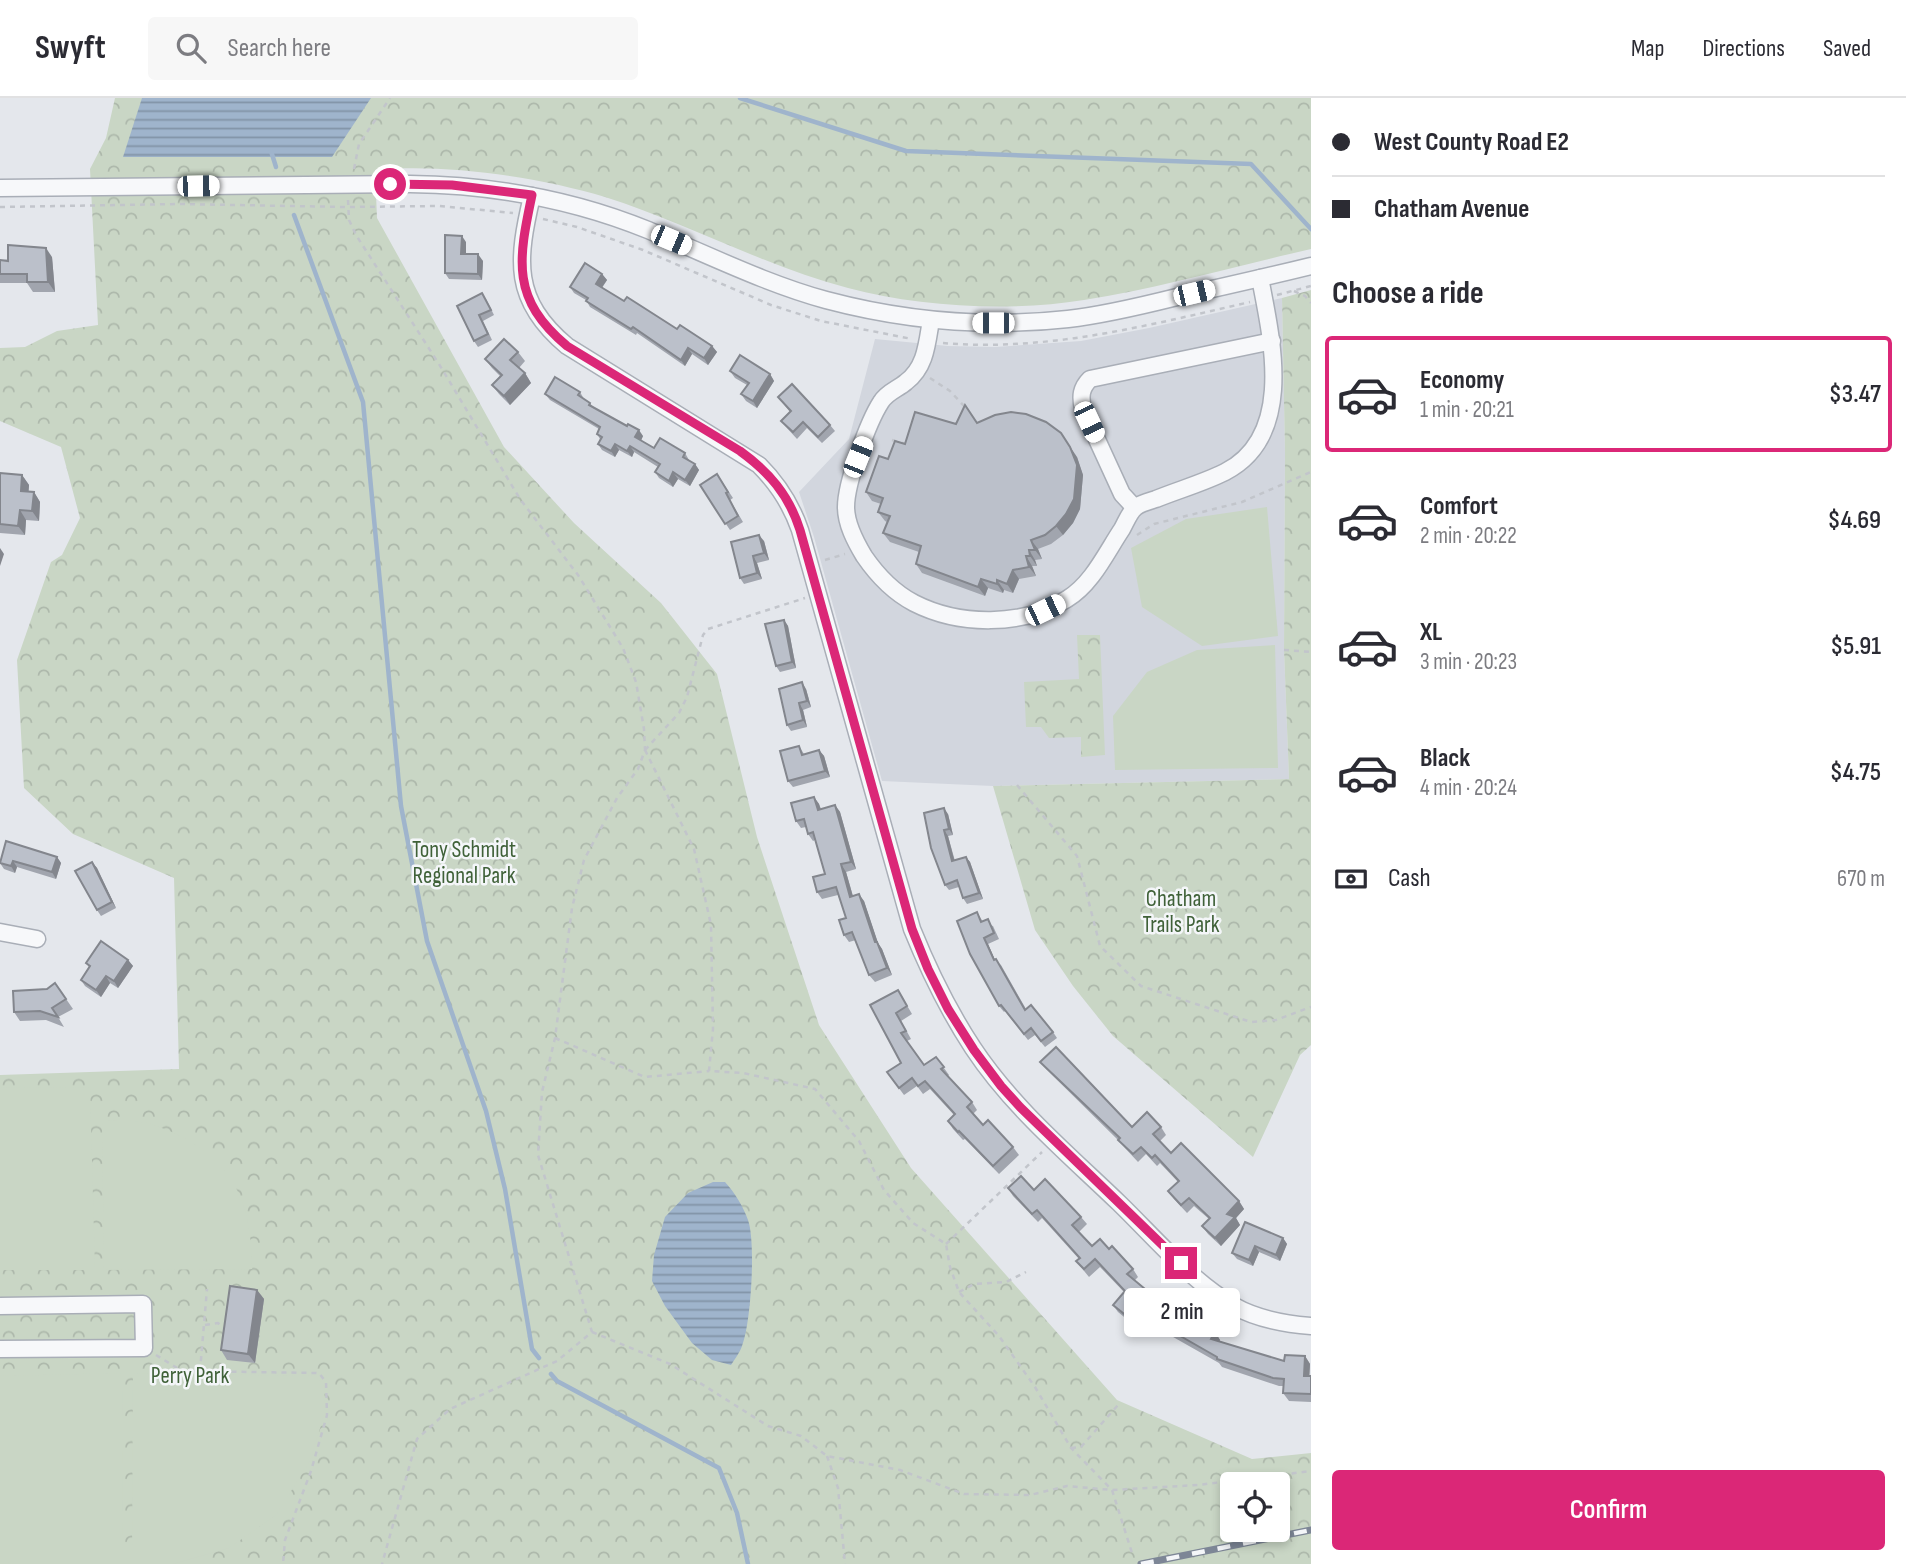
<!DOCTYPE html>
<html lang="en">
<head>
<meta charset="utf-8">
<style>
  :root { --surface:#fff; --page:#f7f7f7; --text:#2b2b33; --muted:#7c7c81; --line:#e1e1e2; --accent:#db2777 }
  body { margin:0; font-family:"Sofia Sans Condensed",sans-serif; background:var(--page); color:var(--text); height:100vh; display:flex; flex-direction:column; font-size:26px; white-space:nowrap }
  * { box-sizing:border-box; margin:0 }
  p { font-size:23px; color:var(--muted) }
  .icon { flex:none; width:38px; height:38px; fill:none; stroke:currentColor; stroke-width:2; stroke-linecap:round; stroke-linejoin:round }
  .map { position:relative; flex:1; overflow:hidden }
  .panel { display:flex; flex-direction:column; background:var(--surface); width:595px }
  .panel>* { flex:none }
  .hud { display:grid; align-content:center; height:154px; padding:0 21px; background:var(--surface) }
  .buttons { position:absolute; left:1220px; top:1374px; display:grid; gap:14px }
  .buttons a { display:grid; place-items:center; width:70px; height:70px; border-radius:7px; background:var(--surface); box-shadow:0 4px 10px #0003; font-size:35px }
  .end { position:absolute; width:32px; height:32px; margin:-16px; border:9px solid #db2777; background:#fff; box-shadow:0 0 0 4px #fff }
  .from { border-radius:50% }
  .bubble { position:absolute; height:49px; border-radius:7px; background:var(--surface); box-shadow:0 4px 10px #0003; font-size:23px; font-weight:600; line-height:49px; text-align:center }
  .car { position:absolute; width:21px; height:42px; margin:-21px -10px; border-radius:9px; box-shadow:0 0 5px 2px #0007; background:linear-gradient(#fff 24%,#345 0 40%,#fff 0 76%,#345 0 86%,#fff 0) }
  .hud b { display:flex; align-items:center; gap:24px; height:66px; font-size:26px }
  .hud b+b { border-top:2px solid var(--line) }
  .hud i { width:18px; height:18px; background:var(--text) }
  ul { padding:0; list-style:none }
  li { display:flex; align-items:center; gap:21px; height:116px; margin:0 14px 10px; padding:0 7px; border:4px solid transparent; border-radius:7px }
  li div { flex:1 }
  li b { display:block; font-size:26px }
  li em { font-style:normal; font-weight:600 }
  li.active { border-color:var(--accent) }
  li>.icon { width:63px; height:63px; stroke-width:1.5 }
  h2 { padding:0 21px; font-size:32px; line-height:84px }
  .pay { display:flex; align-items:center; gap:18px; height:77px; padding:0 21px; font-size:26px }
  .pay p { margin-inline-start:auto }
  .action { display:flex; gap:14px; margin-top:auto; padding:14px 21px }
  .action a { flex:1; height:80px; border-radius:7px; background:var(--accent); color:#fff; font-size:28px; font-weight:600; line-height:80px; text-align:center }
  header { display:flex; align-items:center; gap:42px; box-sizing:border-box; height:98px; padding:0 35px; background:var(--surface); border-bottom:2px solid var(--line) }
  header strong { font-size:33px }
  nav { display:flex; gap:38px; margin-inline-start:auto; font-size:24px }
  .search { width:490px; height:63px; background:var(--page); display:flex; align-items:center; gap:18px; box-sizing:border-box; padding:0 24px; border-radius:7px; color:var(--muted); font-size:26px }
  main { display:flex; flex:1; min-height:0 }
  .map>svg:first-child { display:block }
  .built { fill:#d2d6de }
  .park { fill:url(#park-crowns); fill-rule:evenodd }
  .garden { fill:#c9d6c5 }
  .water { fill:url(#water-rules) }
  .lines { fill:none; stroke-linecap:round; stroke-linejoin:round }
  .stream { stroke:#9fb4cc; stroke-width:4.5 }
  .minor-casing { stroke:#a9aeb7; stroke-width:19 }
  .path { stroke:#c2c5cb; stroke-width:2.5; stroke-dasharray:5 5; stroke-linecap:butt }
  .minor { stroke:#f7f8fa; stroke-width:16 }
  .rail-casing { stroke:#7d8696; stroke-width:7 }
  .rail { stroke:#f4f6f9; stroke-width:4.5; stroke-dasharray:13; stroke-linecap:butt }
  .wall { fill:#a1a5ae }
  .shaded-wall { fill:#83868d }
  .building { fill:#bbc0ca; stroke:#83868d; stroke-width:2 }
  .route { stroke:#db2777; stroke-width:9 }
  .labels { text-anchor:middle; stroke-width:5; stroke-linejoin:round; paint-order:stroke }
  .park-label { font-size:23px; fill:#3f6138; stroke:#f4f6f9 }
</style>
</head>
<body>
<header>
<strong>Swyft</strong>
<div class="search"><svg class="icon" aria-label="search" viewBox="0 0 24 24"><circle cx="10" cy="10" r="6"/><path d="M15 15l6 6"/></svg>Search here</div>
<nav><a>Map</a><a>Directions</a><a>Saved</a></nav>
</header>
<main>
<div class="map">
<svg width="1311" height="1466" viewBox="0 0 1311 1466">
  <defs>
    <pattern id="park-crowns" width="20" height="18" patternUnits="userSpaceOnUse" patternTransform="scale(1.75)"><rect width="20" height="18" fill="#c9d6c5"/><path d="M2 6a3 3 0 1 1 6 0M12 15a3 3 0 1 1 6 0" fill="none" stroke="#adb8ab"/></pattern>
    <pattern id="water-rules" width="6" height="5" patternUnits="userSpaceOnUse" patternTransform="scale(1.75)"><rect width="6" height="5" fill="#9fb4cc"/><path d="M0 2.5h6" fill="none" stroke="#8293a7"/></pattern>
  </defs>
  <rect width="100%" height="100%" fill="#e4e7ec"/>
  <!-- built -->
  <polygon class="built" points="1282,200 1285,355 1284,552 1289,681 993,688 882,683 814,439 799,394 849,341 875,241 948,248 995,249 1081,243 1149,230"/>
  <!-- park -->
  <g class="park">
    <path d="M115,0H1311V151C1236,168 1160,190 1084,202C1011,214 919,209 848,190C764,168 687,125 605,99C539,79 443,65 375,72L377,120L504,349L574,425L661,505L717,576L757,739L819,927L911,1070L1117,1302L1252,1361L1311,1355V1466H0V977L179,971L174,780L73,736L24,690L17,562L51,464L62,457L80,420L61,349L0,323V250L25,249L57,233L98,227L90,71L106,40ZM1232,1386H1278V1432H1232Z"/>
    <polygon points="1311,192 1311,947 1300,957 1253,1059 1113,938 1073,888 1035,832 993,688 1289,681 1284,552 1285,355 1282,200"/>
    <polygon points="1077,537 1100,537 1105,657 1081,659 1081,639 1049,640 1041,629 1026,629 1024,584 1079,581"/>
  </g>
  <!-- garden -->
  <g class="garden">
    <polygon points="1267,409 1278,538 1202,548 1142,509 1131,450 1186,421"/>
    <polygon points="1275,547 1278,670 1115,672 1113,618 1147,574 1197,552"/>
    <polygon points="0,989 90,990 95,1172 0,1172"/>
    <path d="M102,1023C112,1023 123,1022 134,1023C149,1024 166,1031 180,1038C237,1067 252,1110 252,1171L104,1172Z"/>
    <polygon points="122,1275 123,1466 11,1466 0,1459 0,1278"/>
    <polygon points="133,1275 316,1278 324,1288 325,1314 310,1363 276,1417 229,1450 173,1466 132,1466"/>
  </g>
  <!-- water -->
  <g class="water">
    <polygon points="142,0 371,0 332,59 123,59"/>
    <path d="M713,1084H725C735,1095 743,1108 748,1122C756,1144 751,1226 742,1248C740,1254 735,1261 731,1267L712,1262L692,1245L665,1208L652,1183L654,1157L665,1119L688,1095Z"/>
  </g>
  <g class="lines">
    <!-- stream -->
    <g class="stream">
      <polyline points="740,0 906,53 1251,66 1311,131"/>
      <polyline points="271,53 276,69"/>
      <polyline points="294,117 363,304 401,708 427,843 486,1013 505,1091 532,1251 539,1260"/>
      <polyline points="551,1276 557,1283 719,1370 737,1415 748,1466"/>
    </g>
    <defs>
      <g id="minor">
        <path d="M0,90L410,86C493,87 572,101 648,132C707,156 764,185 826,202C905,223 986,230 1068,221C1104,217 1141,208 1177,199C1222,189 1266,179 1311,168"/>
        <path d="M532,98C517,162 512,202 567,248L759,367C778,386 791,406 800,432L912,831C929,873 948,912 973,950C1012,1009 1068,1056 1119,1105C1155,1140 1190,1182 1234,1208C1257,1221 1285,1226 1311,1228"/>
        <path d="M931,222C927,245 926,269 906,284C898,291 887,294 881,304C868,324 846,385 846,409C846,426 855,443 864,458C877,477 893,494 914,505C959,528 1023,529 1067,501C1092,486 1106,455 1122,431C1126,424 1130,413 1136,409C1141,405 1150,403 1156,401C1178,392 1203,385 1225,374C1295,338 1272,242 1260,180"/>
        <path d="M1134,409L1122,396L1083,311C1080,298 1081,290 1090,281L1272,243"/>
        <polyline points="0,834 37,841"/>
        <polyline points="0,1208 143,1206 144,1250 0,1251"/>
      </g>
    </defs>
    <!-- minor casing -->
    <use href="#minor" class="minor-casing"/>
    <!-- path -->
    <g class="path">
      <polyline points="354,71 359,46 390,0"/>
      <polyline points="348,102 349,122 356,137 439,266 520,401 578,477 623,550 636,584 644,631 645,652 638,671 617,700 584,762 572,810 555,940 542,994 538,1057 592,1234 557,1263 450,1311 417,1341 382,1466"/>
      <polyline points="0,109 178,106 346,109 439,108 513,115"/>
      <polyline points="543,121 577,129 643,152 771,207 821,223 912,241"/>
      <polyline points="1294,193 1305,198 1311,205"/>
      <polyline points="1277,197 1311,188"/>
      <path d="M943,245C1048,254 1149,227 1250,204"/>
      <polyline points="930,280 950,293 965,309"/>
      <polyline points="892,342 906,346"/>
      <polyline points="1137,437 1154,426 1242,404 1311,374"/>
      <polyline points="825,462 845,456"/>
      <polyline points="1284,552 1311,554"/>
      <polyline points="645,652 694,751 711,827 713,931 709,973 743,975 815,991 859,1043 884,1092 913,1125 946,1146 950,1169 959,1194 999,1238 1035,1289 1071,1350 1112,1392 1133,1458"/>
      <polyline points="645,652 679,615 687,599 703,537 708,531 805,500"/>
      <polyline points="1017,687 1077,758 1100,848 1141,888 1251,924 1276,922 1311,909"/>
      <polyline points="555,940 645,979 709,973"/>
      <polyline points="946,1146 1042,1054"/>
      <polyline points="959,1194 974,1186 1006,1184 1026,1174"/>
      <polyline points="205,1227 218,1225 224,1230"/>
      <polyline points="592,1234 670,1266 768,1328 801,1338 827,1358 900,1372 964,1396 1030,1397 1067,1388 1112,1392 1198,1387 1311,1373"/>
      <polyline points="156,1257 182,1273 319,1275 326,1284 327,1317 311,1373 285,1442 283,1466"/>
      <polyline points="200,1273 207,1191"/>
      <polyline points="1071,1350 1081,1349 1118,1307"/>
      <polyline points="827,1358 838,1390 845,1466"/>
    </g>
    <!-- minor -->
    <use href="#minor" class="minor"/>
    <defs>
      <polyline id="rail" points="1141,1466 1311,1432"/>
    </defs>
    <!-- rail casing -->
    <use href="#rail" class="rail-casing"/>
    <!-- rail -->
    <use href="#rail" class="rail"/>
  </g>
  <!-- wall -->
  <g class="wall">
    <polygon points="466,144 466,156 483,163 482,182 449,181 445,175"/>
    <polygon points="52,159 55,194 33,194 27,185 0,185 0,162"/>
    <polygon points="602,176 607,182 602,190 624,203 677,231 712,248 717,254 708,267 692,256 685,268 637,235 636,237 590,209 586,202 574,195 570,189"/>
    <polygon points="486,201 494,217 483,223 492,242 478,249 474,243 457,208"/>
    <polygon points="518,254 525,263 519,270 525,275 531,285 510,307 499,296 492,287 500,278 492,270 485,261"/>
    <polygon points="730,273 770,276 774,283 757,310 746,303 741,296 747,287 735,280"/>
    <polygon points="580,294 584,301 590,305 593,309 643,338 641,342 654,350 685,355 689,362 695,366 699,372 690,388 678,381 673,389 659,380 655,374 658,369 634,354 632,359 619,352 615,359 602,352 598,346 600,341 597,336 599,331 550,302 545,296"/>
    <polygon points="778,299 830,327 835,333 822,345 807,330 797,341 786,329 781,323 790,314"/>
    <polygon points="977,325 1077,359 1083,377 1080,411 1073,425 1063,437 1051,446 1038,451 1042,461 1035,462 1037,468 1032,468 1036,478 1019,481 1013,495 1004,492 1003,495 988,490 985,498 922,475 916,466 919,454 890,444 883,435 887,424 885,423 878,414 881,406 872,403 866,394 888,361 905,346 956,326"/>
    <polygon points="0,375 22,377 29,387 28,394 34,394 40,404 39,423 26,422 25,437 0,435"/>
    <polygon points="717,376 733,400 730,402 743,424 730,432 700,387"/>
    <polygon points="764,443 769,462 757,465 762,481 744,486 740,480"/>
    <polygon points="784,522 788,528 796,570 780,574 776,568"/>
    <polygon points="806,591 811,609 803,612 807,629 791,633 787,627"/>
    <polygon points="799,648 804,656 819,652 824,658 830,679 793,689 788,683"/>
    <polygon points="814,699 819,706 821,711 835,707 840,714 856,771 846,774 853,798 864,803 878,845 882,851 892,877 875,884 869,877 856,842 849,844 844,837 846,820 838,797 822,801 817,794 825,776 815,742 813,743 808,736 806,729 801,730 796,723"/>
    <polygon points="948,716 953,737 948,738 955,763 966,759 970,764 983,801 967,806 963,800 959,789 949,792 945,787 931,750"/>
    <polygon points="6,743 57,759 61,765 56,781 17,769 15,775 4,771 0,765"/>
    <polygon points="92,764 97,770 116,810 101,818 97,812"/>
    <polygon points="977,814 983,824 993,828 999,841 988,846 995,862 1001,867 1026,911 1053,934 1057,940 1045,949 1035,937 1028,942 1005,913 1004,914 999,908"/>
    <polygon points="128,862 133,868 118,890 110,885 101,899 85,888 81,882 89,869 86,865"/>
    <polygon points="55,885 73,911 58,919 64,929 46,922 20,923 14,914"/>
    <polygon points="898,892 912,916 901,923 911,941 907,943 924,967 936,959 949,977 948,978 972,1004 977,1012 973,1016 983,1027 1013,1049 1019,1057 999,1076 965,1041 963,1042 953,1031 948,1023 954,1017 930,991 923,996 917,988 904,997 887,974 901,965 870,907"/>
    <polygon points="1040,964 1132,1029 1161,1029 1166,1037 1160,1043 1171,1055 1239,1103 1244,1111 1236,1120 1240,1127 1221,1148 1208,1136 1202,1128 1209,1121 1194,1108 1187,1115 1174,1101 1168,1093 1178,1084 1160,1065 1157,1068 1146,1056 1138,1064 1124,1049 1118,1042 1046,971"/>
    <polygon points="1008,1090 1034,1092 1081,1119 1087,1126 1079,1134 1092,1148 1109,1151 1133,1171 1138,1179 1135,1182 1151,1196 1174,1213 1173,1215 1188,1223 1215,1234 1220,1242 1219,1244 1284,1263 1305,1258 1310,1266 1309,1278 1311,1278 1311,1304 1289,1303 1283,1295 1284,1288 1279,1288 1222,1269 1219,1265 1159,1231 1154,1236 1138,1222 1134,1227 1118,1214 1113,1207 1124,1194 1100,1169 1089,1179 1076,1163 1079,1161 1042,1120 1038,1124 1013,1098"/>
    <polygon points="1283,1140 1287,1146 1280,1163 1259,1154 1253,1168 1237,1161 1232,1155"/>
    <polygon points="257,1192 264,1201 255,1265 227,1262 221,1252"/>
  </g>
  <!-- shaded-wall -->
  <g class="shaded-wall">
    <polygon points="462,138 466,144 466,162 461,156"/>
    <polygon points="46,150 52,159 55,194 48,184"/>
    <polygon points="478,156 483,163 482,182 478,176"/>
    <polygon points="602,176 607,182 600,192 596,186"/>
    <polygon points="712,248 717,254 708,267 704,260"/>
    <polygon points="688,250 692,256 685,268 681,262"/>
    <polygon points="525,275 531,285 510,307 504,298"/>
    <polygon points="770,276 774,283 757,310 753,303"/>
    <polygon points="639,332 643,338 640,345 635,339"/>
    <polygon points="1061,335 1077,359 1083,377 1080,411 1073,425 1063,437 1056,428"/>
    <polygon points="615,346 619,352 615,359 611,353"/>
    <polygon points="630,348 634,354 632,359 627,353"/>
    <polygon points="695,366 699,372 690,388 685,382"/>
    <polygon points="673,374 678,381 673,389 669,383"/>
    <polygon points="22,377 29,387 28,402 21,393"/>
    <polygon points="34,394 40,404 39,423 32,413"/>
    <polygon points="20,412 26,422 25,437 18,428"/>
    <polygon points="759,437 764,443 769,462 764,455"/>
    <polygon points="1031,442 1038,451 1042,461 1035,452"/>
    <polygon points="0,450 4,456 0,468"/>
    <polygon points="1029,452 1035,462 1037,468 1030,458"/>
    <polygon points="753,458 757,465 762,481 757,475"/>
    <polygon points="1026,458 1032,468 1036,478 1029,469"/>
    <polygon points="1013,472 1019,481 1013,495 1007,486"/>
    <polygon points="981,481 988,490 985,498 978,489"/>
    <polygon points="997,482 1004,492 1003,495 997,486"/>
    <polygon points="784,522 788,528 796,570 792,564"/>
    <polygon points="802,584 806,591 811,609 807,603"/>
    <polygon points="799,605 803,612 807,629 803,622"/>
    <polygon points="819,652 824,658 830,679 825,673"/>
    <polygon points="814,699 819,706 823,719 818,712"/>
    <polygon points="835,707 840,714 856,771 851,764"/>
    <polygon points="944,710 948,716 953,737 949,731"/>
    <polygon points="944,732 948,738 956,769 952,763"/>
    <polygon points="57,759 61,765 56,781 52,774"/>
    <polygon points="966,759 970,764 983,801 979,795"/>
    <polygon points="13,763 17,769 15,775 11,768"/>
    <polygon points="92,764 97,770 116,810 112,804"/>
    <polygon points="841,766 846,774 855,806 850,799"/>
    <polygon points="859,796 864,803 878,845 882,851 892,877 887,870 875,844"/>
    <polygon points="984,840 988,846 998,869 994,862"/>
    <polygon points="128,862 133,868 118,890 114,883"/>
    <polygon points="106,878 110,885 101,899 96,892"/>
    <polygon points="1239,1103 1244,1111 1236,1120 1240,1127 1221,1148 1215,1140 1227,1116"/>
    <polygon points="1283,1140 1287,1146 1280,1163 1276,1157"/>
    <polygon points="1255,1148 1259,1154 1253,1168 1249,1162"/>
    <polygon points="257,1192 264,1201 255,1265 248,1256"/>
    <polygon points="1169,1206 1174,1213 1170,1218 1165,1210"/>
    <polygon points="1132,1215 1138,1222 1134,1227 1128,1219"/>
    <polygon points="1154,1223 1159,1231 1154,1236 1149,1229"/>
    <polygon points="1215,1234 1220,1242 1216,1249 1211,1241"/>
    <polygon points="1305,1258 1310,1266 1309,1286 1304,1278"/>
  </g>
  <!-- building -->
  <g class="building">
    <polygon points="445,137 462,138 461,156 478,156 478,176 445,175"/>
    <polygon points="8,147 46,150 48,184 27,184 27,176 0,176 0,162 8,163"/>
    <polygon points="585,165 602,176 596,186 624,203 627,199 677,231 680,227 712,248 704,260 688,250 681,262 633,229 631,231 586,203 588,200 570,189"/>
    <polygon points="482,195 491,212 479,217 488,236 474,243 457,208"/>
    <polygon points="504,241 518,254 510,262 525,275 504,298 492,287 502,277 485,261"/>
    <polygon points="740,257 770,276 753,303 741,296 749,285 730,273"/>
    <polygon points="555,279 580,294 578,297 590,305 589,307 627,328 628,326 639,332 635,339 654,350 660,340 685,355 683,359 695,366 685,382 673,374 669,383 655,374 660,366 630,348 627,353 615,346 611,353 598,346 602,339 597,336 600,329 545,296"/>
    <polygon points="792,286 830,327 818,339 803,324 793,334 781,323 791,313 778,299"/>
    <polygon points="965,307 977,325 995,317 1011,314 1026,316 1046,324 1061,335 1070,349 1077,367 1074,401 1066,416 1056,428 1045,437 1031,442 1035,452 1029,452 1030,458 1026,458 1029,469 1013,472 1007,486 997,482 997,486 981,481 978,489 916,466 921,448 883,435 890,418 878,414 883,400 866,394 879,358 888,361 895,343 905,346 915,314 956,326"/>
    <polygon points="0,375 22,377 21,393 34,394 32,413 20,412 18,428 0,426"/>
    <polygon points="717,376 728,394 726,395 738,418 725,426 700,387"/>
    <polygon points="759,437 764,455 753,458 757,475 740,480 731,444"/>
    <polygon points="784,522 792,564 776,568 765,526"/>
    <polygon points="802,584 807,603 799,605 803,622 787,627 779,591"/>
    <polygon points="799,648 802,657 819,652 825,673 788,683 780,653"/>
    <polygon points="814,699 818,712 835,707 851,764 841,766 850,799 859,796 875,844 877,844 887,870 869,877 852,834 844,837 839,822 846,820 836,789 817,794 813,779 825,776 813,734 808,736 804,721 796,723 791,705"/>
    <polygon points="944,710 949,731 944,732 952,763 966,759 979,795 963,800 957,782 945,787 931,750 924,715"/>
    <polygon points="6,743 57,759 52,774 13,763 11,768 0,765"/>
    <polygon points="92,764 112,804 97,812 75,773"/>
    <polygon points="977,814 981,824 988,821 994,835 984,840 994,862 996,861 1025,912 1031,907 1053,934 1041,943 1031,930 1024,936 1001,907 999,908 970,856 957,823"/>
    <polygon points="101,843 128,862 114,883 106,878 96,892 81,882 90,868 86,865"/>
    <polygon points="55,885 66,901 52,910 58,919 40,913 14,914 13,893 47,891"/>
    <polygon points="898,892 907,908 896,915 906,933 901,935 924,967 936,959 944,969 941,971 972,1004 967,1009 983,1027 988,1022 1013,1049 993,1068 959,1033 958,1034 948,1023 955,1016 925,983 918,988 912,980 899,990 887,974 901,965 870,907"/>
    <polygon points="1056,949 1132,1029 1147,1014 1161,1029 1153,1036 1171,1055 1181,1045 1239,1103 1227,1116 1235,1119 1215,1140 1202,1128 1210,1120 1189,1100 1181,1107 1168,1093 1179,1083 1155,1057 1152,1060 1141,1049 1133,1056 1118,1042 1120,1040 1040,964"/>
    <polygon points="1021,1078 1034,1092 1045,1081 1081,1119 1072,1127 1092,1148 1100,1141 1109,1151 1112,1148 1133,1171 1127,1176 1151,1196 1154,1193 1169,1206 1165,1210 1188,1223 1189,1220 1215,1234 1211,1241 1284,1263 1285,1257 1305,1258 1304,1278 1311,1278 1311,1296 1283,1295 1284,1281 1273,1280 1217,1261 1217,1259 1154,1223 1149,1229 1132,1215 1128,1219 1113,1207 1125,1193 1095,1161 1084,1171 1076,1163 1080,1160 1037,1112 1032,1116 1008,1090"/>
    <polygon points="1245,1124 1283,1140 1276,1157 1255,1148 1249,1162 1232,1155"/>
    <polygon points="230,1188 257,1192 248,1256 221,1252"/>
  </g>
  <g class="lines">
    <!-- route -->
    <path class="route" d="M390,86L452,87L532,97C518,163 511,201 567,248L740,353C769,374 789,397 800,432L912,831L928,871L948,911L974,952L1001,988L1020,1009L1181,1165"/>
  </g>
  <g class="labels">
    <!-- park labels -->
    <g class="park-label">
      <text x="464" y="759">Tony Schmidt<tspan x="464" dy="26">Regional Park</tspan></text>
      <text x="1181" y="808">Chatham<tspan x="1181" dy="26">Trails Park</tspan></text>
      <text x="190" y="1285">Perry Park</text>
    </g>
  </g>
</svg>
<div class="buttons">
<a><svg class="icon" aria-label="locate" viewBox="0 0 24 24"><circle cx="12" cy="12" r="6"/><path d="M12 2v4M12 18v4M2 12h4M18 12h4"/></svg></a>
</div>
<i class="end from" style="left:390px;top:86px"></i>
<i class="end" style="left:1181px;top:1165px"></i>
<div class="bubble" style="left:1124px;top:1190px;width:116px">2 min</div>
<i class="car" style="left:198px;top:88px;rotate:89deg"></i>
<i class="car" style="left:671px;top:142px;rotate:113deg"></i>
<i class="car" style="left:1194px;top:195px;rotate:77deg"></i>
<i class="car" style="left:993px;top:225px;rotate:270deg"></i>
<i class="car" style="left:1089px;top:324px;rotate:155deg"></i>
<i class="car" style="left:858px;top:359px;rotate:22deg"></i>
<i class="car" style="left:1045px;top:512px;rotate:64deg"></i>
</div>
<section class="panel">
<div class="hud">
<b><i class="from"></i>West County Road E2</b>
<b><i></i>Chatham Avenue</b>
</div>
<h2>Choose a ride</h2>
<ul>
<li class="active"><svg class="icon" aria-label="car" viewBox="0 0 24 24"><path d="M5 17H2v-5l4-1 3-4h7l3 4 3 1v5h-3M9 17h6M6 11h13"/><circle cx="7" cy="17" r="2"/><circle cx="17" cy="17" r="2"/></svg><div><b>Economy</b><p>1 min · 20:21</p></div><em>$3.47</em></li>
<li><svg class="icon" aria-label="car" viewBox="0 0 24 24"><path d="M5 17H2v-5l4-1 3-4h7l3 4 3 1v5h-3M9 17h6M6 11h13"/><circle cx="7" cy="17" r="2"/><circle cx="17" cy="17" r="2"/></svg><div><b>Comfort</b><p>2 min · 20:22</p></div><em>$4.69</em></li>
<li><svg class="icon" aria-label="car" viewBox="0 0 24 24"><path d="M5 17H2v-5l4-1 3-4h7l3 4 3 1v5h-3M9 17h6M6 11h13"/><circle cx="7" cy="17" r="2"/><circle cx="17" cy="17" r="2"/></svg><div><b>XL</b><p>3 min · 20:23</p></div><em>$5.91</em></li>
<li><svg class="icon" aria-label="car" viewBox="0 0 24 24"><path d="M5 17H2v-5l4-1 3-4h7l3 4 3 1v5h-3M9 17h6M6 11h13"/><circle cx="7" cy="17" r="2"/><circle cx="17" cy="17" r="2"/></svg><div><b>Black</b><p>4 min · 20:24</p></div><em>$4.75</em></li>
</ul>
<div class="pay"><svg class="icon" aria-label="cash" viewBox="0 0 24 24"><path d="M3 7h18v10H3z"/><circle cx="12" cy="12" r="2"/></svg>Cash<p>670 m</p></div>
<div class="action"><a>Confirm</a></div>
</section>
</main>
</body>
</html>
